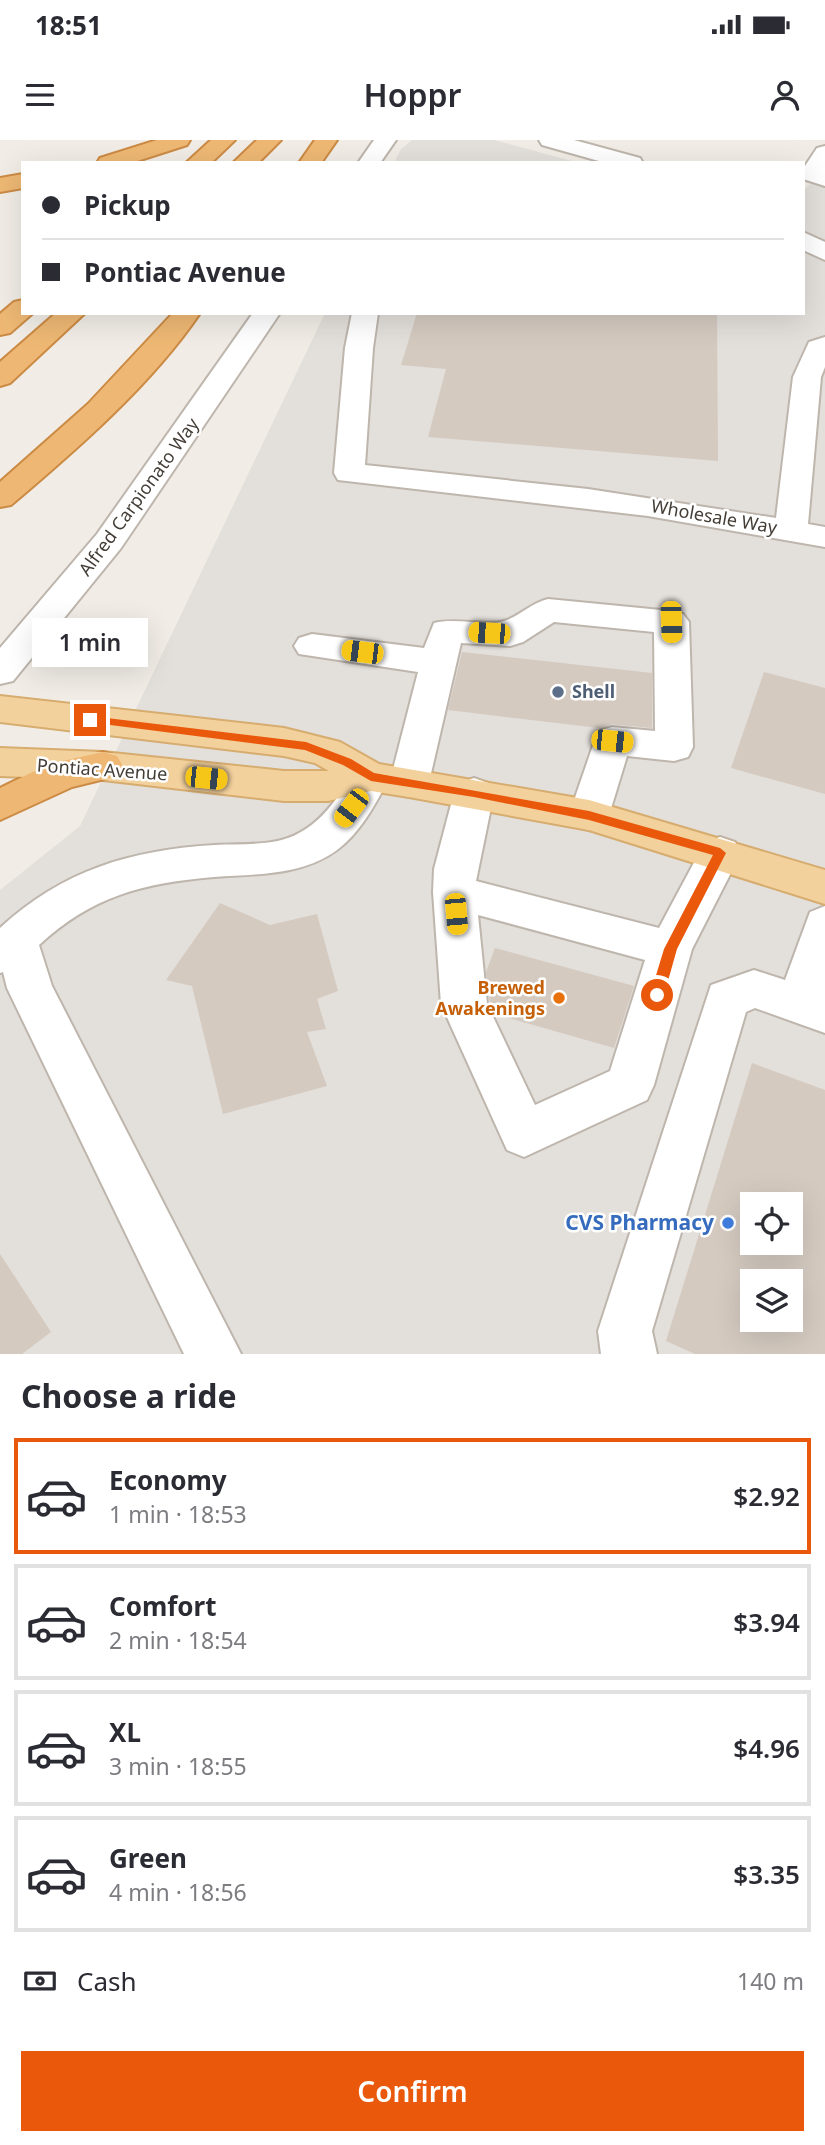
<!DOCTYPE html>
<html lang="en">
<head>
<meta charset="utf-8">
<style>
  :root { --surface:#fff; --page:#f2f2f3; --text:#2b2b33; --muted:#7c7c81; --line:#e1e1e2; --accent:#ea580c }
  body { margin:0; font-family:"Noto Sans",sans-serif; background:var(--page); color:var(--text); height:100vh; display:flex; flex-direction:column; font-size:26px; white-space:nowrap }
  * { box-sizing:border-box; margin:0 }
  p { font-size:23px; color:var(--muted) }
  .icon { flex:none; width:38px; height:38px; fill:none; stroke:currentColor; stroke-width:2; stroke-linecap:round; stroke-linejoin:round }
  .map { position:relative; height:1214px; overflow:hidden }
  .panel { display:flex; flex-direction:column; background:var(--surface); flex:1 }
  .panel>* { flex:none }
  .hud { position:absolute; left:21px; top:21px; width:784px; height:154px; border-radius:0px; box-shadow:0 7px 28px #0002; display:grid; align-content:center; height:154px; padding:0 21px; background:var(--surface) }
  .controls { position:absolute; left:740px; top:1052px; display:grid; gap:14px }
  .controls a { display:grid; place-items:center; width:63px; height:63px; border-radius:0px; background:var(--surface); box-shadow:0 7px 28px #0002; font-size:35px }
  .end { position:absolute; width:32px; height:32px; margin:-16px; border:9px solid #ea580c; background:#fff; box-shadow:0 0 0 4px #fff }
  .from { border-radius:50% }
  .bubble { position:absolute; height:49px; border-radius:0px; background:var(--surface); box-shadow:0 7px 28px #0002; font-size:23px; font-weight:600; line-height:49px; text-align:center }
  .car { position:absolute; width:21px; height:42px; margin:-21px -10px; border-radius:9px; box-shadow:0 0 5px 2px #0007; background:linear-gradient(#f5c518 24%,#345 0 40%,#f5c518 0 76%,#345 0 86%,#f5c518 0) }
  .hud b { display:flex; align-items:center; gap:24px; height:66px; font-size:26px }
  .hud b+b { border-top:2px solid var(--line) }
  .hud i { width:18px; height:18px; background:var(--text) }
  ul { padding:0; list-style:none }
  li { display:flex; align-items:center; gap:21px; height:116px; margin:0 14px 10px; padding:0 7px; border:4px solid var(--line); border-radius:0px }
  li div { flex:1 }
  li b { display:block; font-size:26px }
  li em { font-style:normal; font-weight:600 }
  li.current { border-color:var(--accent) }
  li>.icon { width:63px; height:63px; stroke-width:1.5 }
  h2 { padding:0 21px; font-size:32px; line-height:84px }
  .pay { display:flex; align-items:center; gap:18px; height:77px; padding:0 21px; font-size:26px }
  .pay p { margin-inline-start:auto }
  .action { display:flex; gap:14px; margin-top:auto; padding:14px 21px }
  .action a { flex:1; height:80px; border-radius:0px; background:var(--accent); color:#fff; font-size:28px; font-weight:600; line-height:80px; text-align:center }
  .status { display:flex; justify-content:space-between; align-items:center; height:49px; padding:0 35px; background:var(--surface); direction:ltr }
  .status svg { height:19px; fill:currentColor }
  header { display:flex; justify-content:space-between; align-items:center; height:91px; padding:0 21px; background:var(--surface); font-size:32px; font-weight:600 }
  .map>svg:first-child { display:block }
  .industrial { fill:#e3dfdb; fill-rule:evenodd }
  .building { fill:#d4cac0; fill-rule:evenodd }
  .lines { fill:none; stroke-linecap:round; stroke-linejoin:round }
  .minor-casing { stroke:#beb6ad; stroke-width:4 }
  .major-casing { stroke:#d6ac6f; stroke-width:4 }
  .highway-casing { stroke:#cc8b45; stroke-width:4 }
  .minor { fill:#fff; fill-rule:evenodd }
  .major { fill:#f3d19d; fill-rule:evenodd }
  .highway { fill:#eeb874; fill-rule:evenodd }
  .route { fill:#ea580c }
  .service-dot { fill:#5c6f8a; stroke:#fff; stroke-width:2.5 }
  .food-dot { fill:#e8710a; stroke:#fff; stroke-width:2.5 }
  .shop-dot { fill:#3f7fe0; stroke:#fff; stroke-width:2.5 }
  .labels { text-anchor:middle; stroke-width:5; stroke-linejoin:round; paint-order:stroke }
  .street-label { font-size:18px; fill:#433d36; stroke:#fff }
  .service-label { font-size:18px; font-weight:bold; fill:#4e5e75; stroke:#fff; text-anchor:start }
  .food-label { font-size:18px; font-weight:bold; fill:#c56008; stroke:#fff; text-anchor:end }
  .near-shop-label { font-size:21px; font-weight:bold; fill:#366cbe; stroke:#fff; text-anchor:end }
</style>
</head>
<body>
<div class="status"><b>18:51</b><svg viewBox="0 0 49 12"><path d="M0 12V9h3v3zM5 12V6h3v6zM10 12V3h3v9zM15 12V0h3v12zM26 1h20v11H26zM47 4h2v5h-2z"/></svg></div>
<header><svg class="icon" aria-label="menu" viewBox="0 0 24 24"><path d="M4 6h16M4 12h16M4 18h16"/></svg>Hoppr<svg class="icon" aria-label="person" viewBox="0 0 24 24"><circle cx="12" cy="8" r="4"/><path d="M4 21q1-7 8-7t8 7"/></svg></header>
<div class="map">
<svg width="825" height="1214" viewBox="0 0 825 1214">
  <rect width="100%" height="100%" fill="#f1ede6"/>
  <!-- industrial -->
  <g class="industrial">
    <polygon points="412,0 494,0 579,23 394,23 401,9"/>
    <path d="M825,30V1214H0V750L80,686L325,173H803V51ZM752,1064H791V1102H752ZM752,1141H791V1180H752Z"/>
  </g>
  <!-- building -->
  <g class="building">
    <polygon points="417,173 717,173 718,321 428,297 446,229 401,225"/>
    <polygon points="462,512 652,533 652,588 612,584 599,588 448,570"/>
    <polygon points="764,532 825,548 825,654 731,628"/>
    <polygon points="220,763 270,785 317,774 338,851 317,859 326,889 307,892 327,946 223,974 192,846 166,840"/>
    <polygon points="495,808 634,846 614,908 495,874 490,863 486,832"/>
    <path d="M752,923L825,950V1214H695L666,1201ZM752,1064H791V1102H752ZM752,1141H791V1180H752Z"/>
    <polygon points="0,1114 51,1192 22,1214 0,1214"/>
  </g>
  <g class="lines">
    <defs>
      <g id="minor">
        <polygon points="374,0 396,0 380,23 358,23"/>
        <polygon points="539,0 574,0 640,18 643,23 606,23 542,5"/>
        <polygon points="825,6 825,46 803,39 803,29 817,8"/>
        <polygon points="803,92 825,102 825,120 803,110"/>
        <polygon points="253,173 280,173 121,408 13,541 0,544 0,508 97,394"/>
        <polygon points="352,173 378,173 373,208 365,325 588,349 776,378 793,237 809,202 825,197 825,227 821,237 808,384 825,387 825,407 648,376 338,340 334,333 345,208"/>
        <path d="M548,459L671,471L683,474L689,482L693,607L688,617L674,621L627,616L609,675L603,686L589,690L575,686L569,675L598,591L612,587L655,591L654,492L554,482L523,502L510,506L461,503L429,642L423,652L409,657L395,652L389,642L390,637C376,663 361,692 337,710C302,736 255,734 214,737C143,743 92,756 39,805L52,846L241,1214H184L7,848L3,832L0,833V788C63,730 131,710 215,705C242,703 275,707 299,693C317,684 330,668 341,652C346,644 352,630 359,626C368,621 376,624 385,627L391,637L418,532L299,514L294,506L299,498L312,494L424,508L434,483C456,477 487,487 504,481C520,476 531,463 548,459Z"/>
        <path d="M474,638L488,643L494,653L476,741L659,788L705,702L720,697L735,702L741,713L692,809L654,945L647,960L524,1017L507,1010L441,864L433,752L434,729L454,653L460,643ZM478,775L645,820L610,931L535,965L487,864Z"/>
        <polygon points="825,766 825,893 755,868 746,872 652,1191 657,1214 601,1214 598,1191 711,845 754,830 785,840 810,772"/>
      </g>
      <polygon id="major" points="0,556 284,588 340,602 379,624 589,660 825,730 825,764 589,690 409,657 371,651 328,661 284,661 103,640 0,636 0,608 103,612 284,631 329,631 315,623 284,616 0,582"/>
      <g id="highway">
        <polygon points="157,0 190,0 187,5 131,23 97,23 100,18"/>
        <polygon points="211,0 235,0 211,23 186,23"/>
        <polygon points="257,0 281,0 258,23 233,23"/>
        <polygon points="315,0 337,0 321,23 299,23"/>
        <polygon points="23,34 23,48 0,52 0,38"/>
        <polygon points="23,160 23,173 33,173 10,193 0,195 0,174 14,162"/>
        <polygon points="56,173 85,173 10,243 0,246 0,222"/>
        <path d="M173,173H200C151,245 77,309 11,365L0,367V342L88,264Z"/>
        <polygon points="103,612 117,616 123,626 117,636 72,647 0,680 0,648 49,624"/>
      </g>
    </defs>
    <!-- minor casing -->
    <use href="#minor" class="minor-casing"/>
    <!-- major casing -->
    <use href="#major" class="major-casing"/>
    <!-- highway casing -->
    <use href="#highway" class="highway-casing"/>
    <!-- minor -->
    <use href="#minor" class="minor"/>
    <!-- major -->
    <use href="#major" class="major"/>
    <!-- highway -->
    <use href="#highway" class="highway"/>
  </g>
  <!-- route -->
  <polygon class="route" points="90,576 306,602 351,619 374,633 589,671 720,708 726,713 677,809 664,855 657,860 650,855 664,809 713,715 589,680 474,657 371,641 343,625 305,610 87,582 85,580"/>
  <!-- markers -->
  <circle class="service-dot" cx="558" cy="552" r="7"/>
  <circle class="food-dot" cx="559" cy="858" r="7"/>
  <circle class="shop-dot" cx="728" cy="1083" r="7"/>
  <g class="labels">
    <!-- street labels -->
    <g class="street-label">
      <text transform="translate(139 357) rotate(-54)" y="6">Alfred Carpionato Way</text>
      <text transform="translate(714 377) rotate(10)" y="6">Wholesale Way</text>
      <text transform="translate(102 630) rotate(4)" y="6">Pontiac Avenue</text>
    </g>
    <!-- service labels -->
    <g class="service-label">
      <text x="572" y="558">Shell</text>
    </g>
    <!-- food labels -->
    <g class="food-label">
      <text x="545" y="854">Brewed<tspan x="545" dy="21">Awakenings</tspan></text>
    </g>
    <!-- near-shop labels -->
    <g class="near-shop-label">
      <text x="714" y="1090">CVS Pharmacy</text>
    </g>
  </g>
</svg>
<div class="controls">
<a><svg class="icon" aria-label="locate" viewBox="0 0 24 24"><circle cx="12" cy="12" r="6"/><path d="M12 2v4M12 18v4M2 12h4M18 12h4"/></svg></a>
<a><svg class="icon" aria-label="layers" viewBox="0 0 24 24"><path d="M12 4l9 5-9 5-9-5zM3 14l9 5 9-5"/></svg></a>
</div>
<i class="end from" style="left:657px;top:855px"></i>
<i class="end" style="left:90px;top:580px"></i>
<div class="bubble" style="left:32px;top:478px;width:116px">1 min</div>
<i class="car" style="left:671px;top:482px;rotate:178deg"></i>
<i class="car" style="left:489px;top:493px;rotate:273deg"></i>
<i class="car" style="left:362px;top:512px;rotate:277deg"></i>
<i class="car" style="left:612px;top:601px;rotate:96deg"></i>
<i class="car" style="left:206px;top:638px;rotate:96deg"></i>
<i class="car" style="left:351px;top:668px;rotate:217deg"></i>
<i class="car" style="left:456px;top:774px;rotate:175deg"></i>
<div class="hud">
<b><i class="from"></i>Pickup</b>
<b><i></i>Pontiac Avenue</b>
</div>
</div>
<section class="panel">
<h2>Choose a ride</h2>
<ul>
<li class="current"><svg class="icon" aria-label="car" viewBox="0 0 24 24"><path d="M5 17H2v-5l4-1 3-4h7l3 4 3 1v5h-3M9 17h6M6 11h13"/><circle cx="7" cy="17" r="2"/><circle cx="17" cy="17" r="2"/></svg><div><b>Economy</b><p>1 min · 18:53</p></div><em>$2.92</em></li>
<li><svg class="icon" aria-label="car" viewBox="0 0 24 24"><path d="M5 17H2v-5l4-1 3-4h7l3 4 3 1v5h-3M9 17h6M6 11h13"/><circle cx="7" cy="17" r="2"/><circle cx="17" cy="17" r="2"/></svg><div><b>Comfort</b><p>2 min · 18:54</p></div><em>$3.94</em></li>
<li><svg class="icon" aria-label="car" viewBox="0 0 24 24"><path d="M5 17H2v-5l4-1 3-4h7l3 4 3 1v5h-3M9 17h6M6 11h13"/><circle cx="7" cy="17" r="2"/><circle cx="17" cy="17" r="2"/></svg><div><b>XL</b><p>3 min · 18:55</p></div><em>$4.96</em></li>
<li><svg class="icon" aria-label="car" viewBox="0 0 24 24"><path d="M5 17H2v-5l4-1 3-4h7l3 4 3 1v5h-3M9 17h6M6 11h13"/><circle cx="7" cy="17" r="2"/><circle cx="17" cy="17" r="2"/></svg><div><b>Green</b><p>4 min · 18:56</p></div><em>$3.35</em></li>
</ul>
<div class="pay"><svg class="icon" aria-label="cash" viewBox="0 0 24 24"><path d="M3 7h18v10H3z"/><circle cx="12" cy="12" r="2"/></svg>Cash<p>140 m</p></div>
<div class="action"><a>Confirm</a></div>
</section>
</body>
</html>
